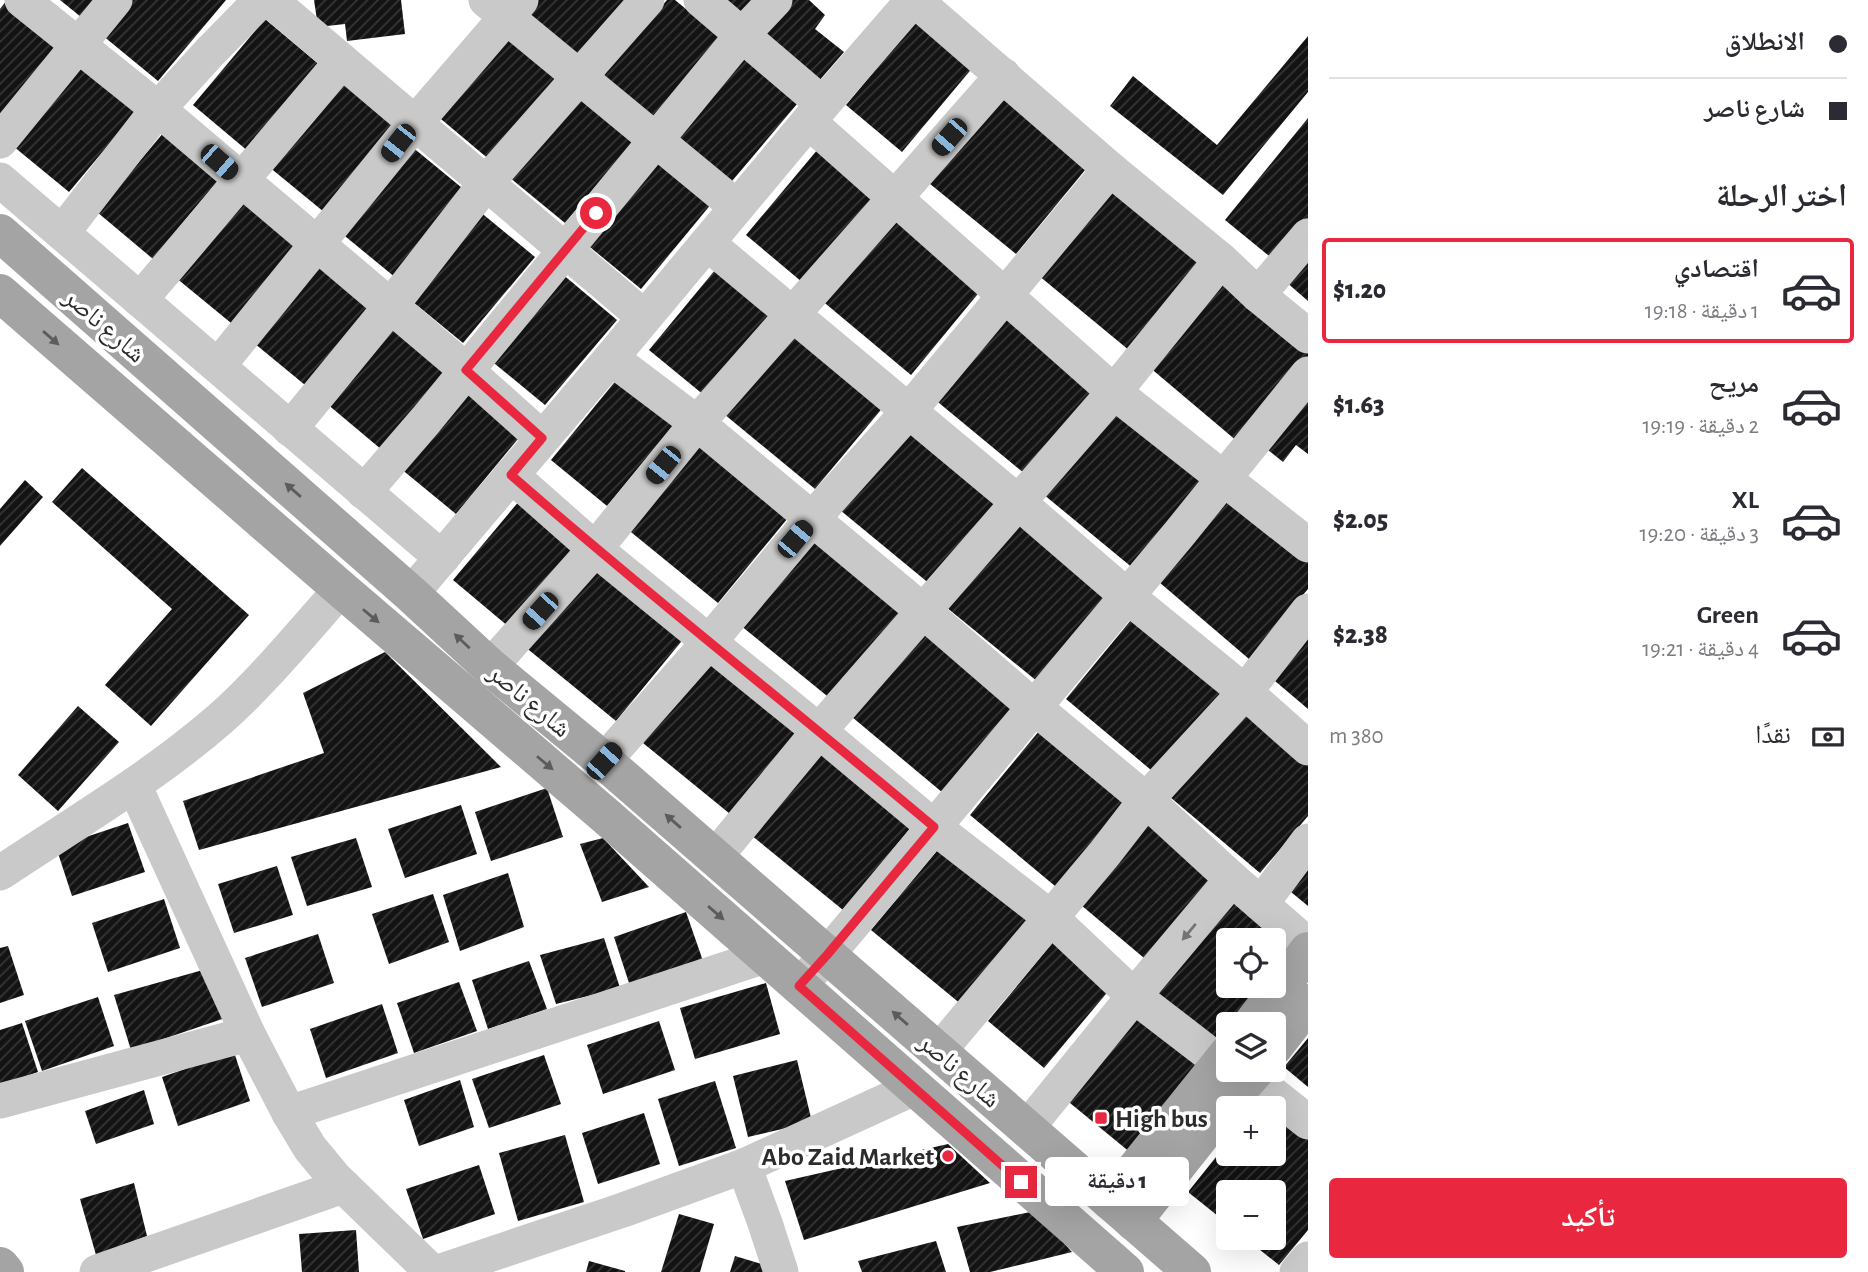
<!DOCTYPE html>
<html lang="ar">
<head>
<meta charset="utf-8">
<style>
  :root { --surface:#fff; --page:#f2f2f3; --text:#2b2b33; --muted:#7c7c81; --line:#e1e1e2; --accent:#e9283f }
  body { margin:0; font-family:"Alegreya Sans","Noto Naskh Arabic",sans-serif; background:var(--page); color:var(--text); direction:rtl; height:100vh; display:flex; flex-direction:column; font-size:26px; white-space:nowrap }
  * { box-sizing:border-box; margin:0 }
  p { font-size:23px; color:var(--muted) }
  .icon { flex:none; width:38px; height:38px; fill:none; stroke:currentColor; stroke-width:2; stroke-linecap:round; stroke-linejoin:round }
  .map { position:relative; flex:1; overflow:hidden; direction:ltr }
  .drawer { display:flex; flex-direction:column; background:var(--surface); width:560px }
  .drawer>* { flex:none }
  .guide { display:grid; align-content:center; height:154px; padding:0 21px; background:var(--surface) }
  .tools { position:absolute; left:1216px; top:928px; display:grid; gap:14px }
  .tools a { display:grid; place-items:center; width:70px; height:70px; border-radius:7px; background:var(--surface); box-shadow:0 7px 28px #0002; font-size:35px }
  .end { position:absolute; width:32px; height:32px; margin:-16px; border:9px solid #e9283f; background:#fff; box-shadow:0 0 0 4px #fff }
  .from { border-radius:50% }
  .bubble { position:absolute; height:49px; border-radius:7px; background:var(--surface); box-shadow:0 7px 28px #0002; font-size:23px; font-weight:800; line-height:49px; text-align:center; direction:rtl }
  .car { position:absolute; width:21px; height:42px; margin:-21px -10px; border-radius:9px; box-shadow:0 0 5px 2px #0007; background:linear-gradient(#222 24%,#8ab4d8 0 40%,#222 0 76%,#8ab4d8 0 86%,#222 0) }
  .guide b { display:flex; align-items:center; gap:24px; height:66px; font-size:26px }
  .guide b+b { border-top:2px solid var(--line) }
  .guide i { width:18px; height:18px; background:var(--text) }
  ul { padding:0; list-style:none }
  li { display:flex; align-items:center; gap:21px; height:105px; margin:0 14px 10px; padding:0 7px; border:4px solid transparent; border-radius:7px }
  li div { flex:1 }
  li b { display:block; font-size:26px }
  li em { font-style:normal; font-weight:800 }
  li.active { border-color:var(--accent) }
  li>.icon { width:63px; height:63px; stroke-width:1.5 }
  h2 { padding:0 21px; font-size:32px; line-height:84px }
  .pay { display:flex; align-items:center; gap:18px; height:77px; padding:0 21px; font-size:26px }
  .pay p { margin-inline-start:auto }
  .action { display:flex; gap:14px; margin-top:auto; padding:14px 21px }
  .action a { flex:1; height:80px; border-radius:7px; background:var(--accent); color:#fff; font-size:28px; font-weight:800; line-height:80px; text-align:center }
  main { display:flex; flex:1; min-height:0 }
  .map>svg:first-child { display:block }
  .building { fill:url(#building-hatch); fill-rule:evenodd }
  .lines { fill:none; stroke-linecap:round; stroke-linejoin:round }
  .minor { stroke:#c9c9c9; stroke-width:35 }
  .major { stroke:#a4a4a4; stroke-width:38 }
  .oneway { fill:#5c5c5c }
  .oneway2 { fill:#737373 }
  .route { stroke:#e9283f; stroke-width:9 }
  .poi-dot { fill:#e9283f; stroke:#fff; stroke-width:2.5 }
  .labels { text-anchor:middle; stroke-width:7; stroke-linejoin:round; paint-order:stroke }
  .street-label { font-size:26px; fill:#2c2c2c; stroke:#fff }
  .poi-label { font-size:26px; font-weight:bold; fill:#2c2c2c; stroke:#fff; text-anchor:start }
</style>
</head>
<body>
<main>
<section class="drawer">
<div class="guide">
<b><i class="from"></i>الانطلاق</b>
<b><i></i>شارع ناصر</b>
</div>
<h2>اختر الرحلة</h2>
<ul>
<li class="active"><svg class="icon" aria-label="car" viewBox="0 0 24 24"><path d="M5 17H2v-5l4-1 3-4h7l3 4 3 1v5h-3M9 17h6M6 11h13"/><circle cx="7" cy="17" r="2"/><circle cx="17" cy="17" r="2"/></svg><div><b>اقتصادي</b><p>1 دقيقة · 19:18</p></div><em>$1.20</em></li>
<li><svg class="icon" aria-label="car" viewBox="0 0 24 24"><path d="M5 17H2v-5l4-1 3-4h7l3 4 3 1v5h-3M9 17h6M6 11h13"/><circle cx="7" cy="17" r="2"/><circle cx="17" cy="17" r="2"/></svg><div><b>مريح</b><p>2 دقيقة · 19:19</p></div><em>$1.63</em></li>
<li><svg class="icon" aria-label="car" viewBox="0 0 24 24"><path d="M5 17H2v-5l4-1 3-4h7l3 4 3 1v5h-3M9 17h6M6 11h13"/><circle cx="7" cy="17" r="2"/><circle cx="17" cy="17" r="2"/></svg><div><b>XL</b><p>3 دقيقة · 19:20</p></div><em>$2.05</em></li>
<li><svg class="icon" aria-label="car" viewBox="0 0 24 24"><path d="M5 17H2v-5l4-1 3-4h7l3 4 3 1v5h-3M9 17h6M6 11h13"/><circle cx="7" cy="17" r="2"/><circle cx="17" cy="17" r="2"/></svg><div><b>Green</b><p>4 دقيقة · 19:21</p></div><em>$2.38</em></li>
</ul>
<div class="pay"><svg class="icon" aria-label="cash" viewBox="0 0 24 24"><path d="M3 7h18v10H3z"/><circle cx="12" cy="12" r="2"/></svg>نقدًا<p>380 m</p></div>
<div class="action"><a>تأكيد</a></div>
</section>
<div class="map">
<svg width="1308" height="1272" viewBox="0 0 1308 1272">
  <defs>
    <pattern id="building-hatch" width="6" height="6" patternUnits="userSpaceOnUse" patternTransform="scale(1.75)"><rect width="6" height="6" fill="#131313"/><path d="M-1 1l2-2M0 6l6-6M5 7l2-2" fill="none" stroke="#363636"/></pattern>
  </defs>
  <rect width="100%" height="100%" fill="#fff"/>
  <!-- building -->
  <g class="building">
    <polygon points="7,0 65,44 0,123 0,9"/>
    <polygon points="60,0 103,0 86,21"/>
    <polygon points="131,0 226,0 158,81 102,35"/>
    <polygon points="314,0 401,0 405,34 347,41 345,24 318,27"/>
    <polygon points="537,0 632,0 582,61 526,14"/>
    <polygon points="667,0 675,0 726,42 654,129 598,82"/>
    <polygon points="713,0 763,0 742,25"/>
    <polygon points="786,0 809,0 825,15 815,29 844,52 812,89 753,35"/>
    <polygon points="265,19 321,66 249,152 193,105"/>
    <polygon points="918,19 974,66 902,152 846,105"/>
    <polygon points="506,28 562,74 491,161 435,114"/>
    <polygon points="1308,36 1308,92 1223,195 1110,106 1133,76 1217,145"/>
    <polygon points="741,56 797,104 727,187 670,140"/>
    <polygon points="85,60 141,106 69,192 13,146"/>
    <polygon points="340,80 396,126 324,212 268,166"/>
    <polygon points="999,89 1090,164 1016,254 924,179"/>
    <polygon points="581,91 637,137 565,223 509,177"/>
    <polygon points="1308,118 1308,218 1274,260 1225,220"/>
    <polygon points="169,126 225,172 153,259 97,212"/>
    <polygon points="411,146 467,192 396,278 340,232"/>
    <polygon points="818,149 874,196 802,282 746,235"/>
    <polygon points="657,156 712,203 641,289 585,243"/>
    <polygon points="1112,185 1204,260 1130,351 1038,275"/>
    <polygon points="247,191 303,237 231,323 175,277"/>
    <polygon points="894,209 986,284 911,375 820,299"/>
    <polygon points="479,211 535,257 463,343 407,297"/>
    <polygon points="1308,251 1308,301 1285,281"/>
    <polygon points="320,252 376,299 305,385 249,339"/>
    <polygon points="720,264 776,310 705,396 649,350"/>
    <polygon points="561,273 617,320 545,405 489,359"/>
    <polygon points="1223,276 1308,347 1308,358 1238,442 1148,366"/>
    <polygon points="1007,308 1099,383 1025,474 933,398"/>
    <polygon points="398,317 454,364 382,450 326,403"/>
    <polygon points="798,324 890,399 815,489 724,414"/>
    <polygon points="622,373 678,420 607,506 551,460"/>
    <polygon points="471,382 527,428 456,514 400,468"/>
    <polygon points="1308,399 1308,454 1296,445 1283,462 1268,450"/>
    <polygon points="1118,403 1209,479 1134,569 1043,494"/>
    <polygon points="914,420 1006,495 931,585 840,510"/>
    <polygon points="701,437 792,513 718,603 626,528"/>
    <polygon points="82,468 249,615 151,726 105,685 172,609 52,502"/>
    <polygon points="25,480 43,497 0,546 0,509"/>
    <polygon points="1236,491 1308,552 1308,589 1249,659 1159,582"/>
    <polygon points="525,494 581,541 509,627 453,580"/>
    <polygon points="1021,517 1112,592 1038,682 946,607"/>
    <polygon points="815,535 906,610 832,700 740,625"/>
    <polygon points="599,556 690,631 616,721 524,646"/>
    <polygon points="1140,609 1232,684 1157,775 1066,699"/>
    <polygon points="926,627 1017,703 943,793 852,717"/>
    <polygon points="1308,628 1308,709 1268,675"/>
    <polygon points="385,652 501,767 199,850 183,801 324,753 303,693"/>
    <polygon points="718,652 809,728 735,818 643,743"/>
    <polygon points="78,706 119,742 58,811 18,775"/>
    <polygon points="1246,706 1308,758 1308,816 1260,873 1170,797"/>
    <polygon points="1044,725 1136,800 1061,891 970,815"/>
    <polygon points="825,745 917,820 843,910 751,835"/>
    <polygon points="547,788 563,837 491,861 475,812"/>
    <polygon points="461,805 477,854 405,878 388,829"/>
    <polygon points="1154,817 1218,870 1144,958 1081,905"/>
    <polygon points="128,823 145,872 72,896 56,847"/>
    <polygon points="356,838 372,887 307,906 291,857"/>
    <polygon points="603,838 649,887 602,902 580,844"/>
    <polygon points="946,840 1037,915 962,1005 871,930"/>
    <polygon points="1308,846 1308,906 1280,883"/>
    <polygon points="277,866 293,915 234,933 218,884"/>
    <polygon points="508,873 524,927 460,951 443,895"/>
    <polygon points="433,894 449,942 389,964 372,914"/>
    <path d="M1227,896L1303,956L1251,1024H1228V1054L1151,992ZM1228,940H1274V985H1228Z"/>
    <polygon points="164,899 180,948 108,972 92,923"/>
    <polygon points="686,912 703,961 630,986 614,937"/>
    <polygon points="318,934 334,983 262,1007 245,958"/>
    <polygon points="1059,935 1116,982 1044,1068 988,1021"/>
    <polygon points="604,938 620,988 556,1004 540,955"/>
    <polygon points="8,946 24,995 0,1003 0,948"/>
    <polygon points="529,961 547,1009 488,1029 472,980"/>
    <polygon points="217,966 234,1015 131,1050 114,995"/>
    <polygon points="459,982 477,1031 414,1053 397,1003"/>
    <polygon points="766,983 780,1034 695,1059 680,1008"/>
    <polygon points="98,997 114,1046 42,1071 25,1021"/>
    <polygon points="382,1004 398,1053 326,1078 310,1029"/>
    <polygon points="1134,1004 1211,1067 1137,1158 1059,1094"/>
    <polygon points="659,1021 675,1070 603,1094 587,1045"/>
    <polygon points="22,1023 38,1072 0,1085 0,1030"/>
    <polygon points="1308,1038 1308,1087 1284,1067"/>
    <polygon points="234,1052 250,1101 178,1126 162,1077"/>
    <polygon points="544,1055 561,1104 489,1128 472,1079"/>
    <polygon points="797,1060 812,1122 748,1137 733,1076"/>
    <polygon points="460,1080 474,1127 419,1146 404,1100"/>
    <polygon points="715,1081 736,1148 679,1166 658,1099"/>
    <polygon points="144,1090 154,1124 96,1144 85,1111"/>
    <polygon points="1265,1097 1308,1133 1308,1230 1279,1265 1244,1237 1274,1237 1274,1192 1228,1192 1228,1224 1188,1192 1228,1142 1228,1153 1274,1153 1274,1108 1256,1108"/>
    <polygon points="644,1113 660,1164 598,1184 582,1133"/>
    <polygon points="565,1135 584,1202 518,1221 499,1153"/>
    <polygon points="948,1144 990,1183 804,1240 785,1181"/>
    <polygon points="479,1165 495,1214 423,1239 406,1189"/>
    <polygon points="134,1183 147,1236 96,1255 80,1199"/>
    <polygon points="1035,1211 1072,1252 990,1272 970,1272 957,1227"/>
    <polygon points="679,1214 714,1224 700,1272 661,1272"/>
    <polygon points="356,1230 359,1272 302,1272 299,1234"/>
    <polygon points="936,1241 946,1272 862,1272 858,1261"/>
    <polygon points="735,1256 771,1267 769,1272 730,1272"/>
    <polygon points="589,1261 625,1271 625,1272 586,1272"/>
  </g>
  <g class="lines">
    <!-- minor -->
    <g class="minor">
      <polyline points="22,0 158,109 466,370 542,438"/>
      <polyline points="270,0 644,317"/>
      <polyline points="486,0 737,207"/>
      <polyline points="701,0 823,104"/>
      <polyline points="915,0 1110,169 1221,260 1258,295 1308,336"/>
      <polyline points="809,122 1114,392 1308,545"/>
      <polyline points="0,141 115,0"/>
      <polyline points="0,180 442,558"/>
      <polyline points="62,233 158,109 209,53 261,0"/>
      <polyline points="707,243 1018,502 1127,596 1245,692 1308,748"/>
      <polyline points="1258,295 1308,236"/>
      <polyline points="140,300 342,61"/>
      <polyline points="611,358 697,423 923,611 1034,707 1146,800 1232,879 1308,945"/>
      <polyline points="218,366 415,123 521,0"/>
      <polyline points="290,429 390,307 486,183 647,0"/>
      <polyline points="511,475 595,549 709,642 819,731 934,827 1050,917 1134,996 1221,1063"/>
      <polyline points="364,492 426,420 742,35 775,0"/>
      <polyline points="411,594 611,358 823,104 913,0"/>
      <polyline points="490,667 595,549 697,423 1003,75"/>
      <polyline points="604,761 709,642 813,518 908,412 1110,169"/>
      <polyline points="134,785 248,1034 289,1113 310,1148 334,1177 432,1272"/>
      <polyline points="715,857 819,731 1114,392 1221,260"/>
      <path d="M0,873C75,823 152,778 220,719C262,682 303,632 341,589"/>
      <polyline points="1261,904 1308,841"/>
      <polyline points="799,986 827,955 1179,534 1308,374"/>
      <polyline points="939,1051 1105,853 1146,800 1245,692 1308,611"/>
      <polyline points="1251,1077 1308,1122"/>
      <polyline points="0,1101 248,1034"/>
      <polyline points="289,1113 765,956"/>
      <polyline points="1027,1128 1134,996 1232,879"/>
      <polyline points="97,1272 343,1186"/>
      <polyline points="438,1272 623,1210 744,1166"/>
      <polyline points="781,1272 765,1223 744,1166 914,1088"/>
      <polyline points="1297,1272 1308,1259"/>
    </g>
    <!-- major -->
    <g class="major">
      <polyline points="0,233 411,594 490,667 604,761 1192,1272"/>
      <polyline points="0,293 341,589 607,817 1125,1272"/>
      <polyline points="1252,1024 1308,951"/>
      <polyline points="1274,1047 1308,1003"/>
      <polyline points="1110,1201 1228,1054"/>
      <polyline points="1133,1221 1229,1100 1257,1069"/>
      <polyline points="0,1266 5,1272"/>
    </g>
  </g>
  <!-- one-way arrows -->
  <defs><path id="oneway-solid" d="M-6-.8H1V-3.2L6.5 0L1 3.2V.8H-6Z" transform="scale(1.75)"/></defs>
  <g class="oneway">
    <use href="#oneway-solid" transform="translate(51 338) rotate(41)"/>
    <use href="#oneway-solid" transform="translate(293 490) rotate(-139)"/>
    <use href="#oneway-solid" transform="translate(371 616) rotate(40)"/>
    <use href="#oneway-solid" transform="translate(462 641) rotate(-137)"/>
    <use href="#oneway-solid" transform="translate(545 763) rotate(40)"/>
    <use href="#oneway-solid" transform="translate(673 821) rotate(-139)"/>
    <use href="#oneway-solid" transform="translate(716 913) rotate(41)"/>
    <use href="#oneway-solid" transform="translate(900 1018) rotate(-139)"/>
  </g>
  <use class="oneway2" href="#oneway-solid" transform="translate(1189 932) rotate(130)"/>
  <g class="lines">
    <!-- route -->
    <path class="route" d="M596,213L466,370L542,438L511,475C649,596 794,709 934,827L827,955L799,986L1021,1182"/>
  </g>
  <!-- markers -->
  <g class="poi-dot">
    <rect x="1094" y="1111" width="14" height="14" rx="3.5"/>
    <circle cx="948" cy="1156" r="7"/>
  </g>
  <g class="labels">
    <!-- street labels -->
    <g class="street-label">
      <text transform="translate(105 325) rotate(41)" y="9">شارع ناصر</text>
      <text transform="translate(530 700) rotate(40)" y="9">شارع ناصر</text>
      <text transform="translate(960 1070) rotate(41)" y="9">شارع ناصر</text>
    </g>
    <!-- poi labels -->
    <g class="poi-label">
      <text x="1115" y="1127">High bus</text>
      <text x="934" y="1165" text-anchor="end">Abo Zaid Market</text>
    </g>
  </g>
</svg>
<div class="tools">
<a><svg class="icon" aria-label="locate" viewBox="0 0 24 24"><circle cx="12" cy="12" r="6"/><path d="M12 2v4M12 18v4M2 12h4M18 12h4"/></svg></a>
<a><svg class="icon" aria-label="layers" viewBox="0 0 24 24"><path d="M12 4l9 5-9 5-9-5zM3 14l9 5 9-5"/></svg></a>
<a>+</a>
<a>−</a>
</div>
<i class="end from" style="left:596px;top:213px"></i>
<i class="end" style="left:1021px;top:1182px"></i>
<div class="bubble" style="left:1045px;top:1157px;width:144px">1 دقيقة</div>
<i class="car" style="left:949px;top:137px;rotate:221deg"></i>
<i class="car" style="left:398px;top:143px;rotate:218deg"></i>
<i class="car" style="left:219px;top:162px;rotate:131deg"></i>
<i class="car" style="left:663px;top:465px;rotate:219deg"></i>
<i class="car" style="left:795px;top:539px;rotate:40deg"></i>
<i class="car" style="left:540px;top:611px;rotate:222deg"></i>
<i class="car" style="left:604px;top:761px;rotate:42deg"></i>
</div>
</main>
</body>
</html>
